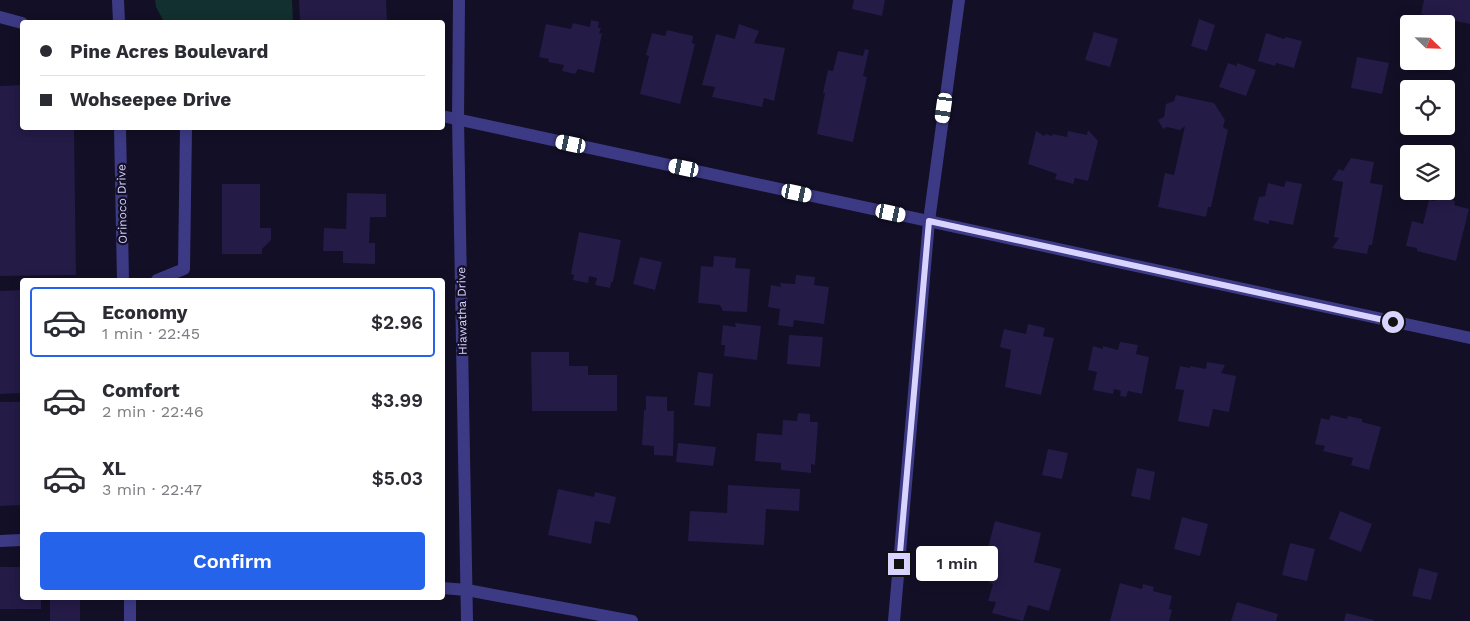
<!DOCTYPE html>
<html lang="en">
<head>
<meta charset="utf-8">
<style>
  :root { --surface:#fff; --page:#f2f2f3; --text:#2b2b33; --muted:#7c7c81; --line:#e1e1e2; --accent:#2563eb }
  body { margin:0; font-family:"Work Sans",sans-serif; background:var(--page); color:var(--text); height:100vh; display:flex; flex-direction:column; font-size:19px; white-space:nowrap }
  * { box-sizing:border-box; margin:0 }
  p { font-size:16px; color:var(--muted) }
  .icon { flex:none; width:28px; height:28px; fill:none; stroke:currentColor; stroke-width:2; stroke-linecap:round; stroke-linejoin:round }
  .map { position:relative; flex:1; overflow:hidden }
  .panel { position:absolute; left:20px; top:278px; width:425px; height:322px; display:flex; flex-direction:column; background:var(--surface); border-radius:5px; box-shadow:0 2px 12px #0003 }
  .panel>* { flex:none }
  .banner { position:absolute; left:20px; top:20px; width:425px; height:110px; border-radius:5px; box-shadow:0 2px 12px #0003; display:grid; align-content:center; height:110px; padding:0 20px; background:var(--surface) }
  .needle { width:32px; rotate:113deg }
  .buttons { position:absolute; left:1400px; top:15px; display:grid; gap:10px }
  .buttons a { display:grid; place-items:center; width:55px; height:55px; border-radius:5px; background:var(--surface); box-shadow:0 2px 12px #0003; font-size:25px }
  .end { position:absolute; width:22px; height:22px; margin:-11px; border:6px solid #d9d4ff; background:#111; box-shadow:0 0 0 2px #111 }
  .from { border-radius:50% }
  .bubble { position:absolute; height:35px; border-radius:5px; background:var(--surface); box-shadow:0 2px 12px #0003; font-size:16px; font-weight:600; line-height:35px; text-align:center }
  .car { position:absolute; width:15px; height:30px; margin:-15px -8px; border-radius:6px; box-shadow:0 0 4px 1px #0007; background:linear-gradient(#fff 24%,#345 0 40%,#fff 0 76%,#345 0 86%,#fff 0) }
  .banner b { display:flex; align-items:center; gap:18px; height:48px; font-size:19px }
  .banner b+b { border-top:1px solid var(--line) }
  .banner i { width:12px; height:12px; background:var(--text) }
  ul { padding:9px 0 0; list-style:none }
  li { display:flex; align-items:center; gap:15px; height:70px; margin:0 10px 8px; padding:0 10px; border:2px solid transparent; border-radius:5px }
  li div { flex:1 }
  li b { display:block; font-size:19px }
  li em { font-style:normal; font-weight:600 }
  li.current { border-color:var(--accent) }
  li>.icon { width:45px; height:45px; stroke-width:1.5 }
  .button { display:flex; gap:10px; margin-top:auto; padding:10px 20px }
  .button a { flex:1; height:58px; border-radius:5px; background:var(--accent); color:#fff; font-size:20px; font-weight:600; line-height:58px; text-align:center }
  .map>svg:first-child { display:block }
  .green { fill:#12302f }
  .building { fill:#241b47 }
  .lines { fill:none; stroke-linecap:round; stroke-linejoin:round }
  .service { stroke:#3d3a85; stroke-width:12 }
  .minor { stroke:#3d3a85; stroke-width:12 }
  .tertiary { stroke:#3d3a85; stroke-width:12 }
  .route { stroke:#d9d4ff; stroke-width:6 }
  .labels { text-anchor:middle; stroke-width:4.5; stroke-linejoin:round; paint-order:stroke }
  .street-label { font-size:12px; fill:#d9d4ff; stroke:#130f26 }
</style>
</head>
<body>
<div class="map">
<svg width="1470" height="621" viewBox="0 0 1470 621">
  <rect width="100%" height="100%" fill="#130f26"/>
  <!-- green -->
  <polygon class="green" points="155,0 292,0 293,22 173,22 163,20 156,7"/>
  <!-- building -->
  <g class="building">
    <polygon points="299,0 386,0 387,21 300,22"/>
    <polygon points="854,0 885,0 882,16 852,9"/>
    <polygon points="1424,0 1470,0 1470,24 1421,14"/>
    <polygon points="1199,19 1215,25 1207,51 1191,46"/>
    <polygon points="591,20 599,22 598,28 601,28 599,34 602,33 594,73 578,69 575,74 562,71 564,65 548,62 549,59 539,57 546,24 571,29 573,23 590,27"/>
    <polygon points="739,24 759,31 754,43 785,48 774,101 764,98 762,107 712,97 715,87 702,85 716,34 735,39"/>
    <polygon points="667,30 693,36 692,43 695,44 680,104 640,94 649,56 646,55 652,33 665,36"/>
    <polygon points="1094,32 1118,39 1110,67 1085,60"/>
    <polygon points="1266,33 1284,39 1286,37 1302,41 1294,68 1276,63 1275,66 1258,61"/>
    <polygon points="865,49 869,50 863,76 867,77 853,142 817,134 825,93 823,93 828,70 833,71 838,51 863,56"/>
    <polygon points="1357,57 1389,63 1382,94 1351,88"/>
    <polygon points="1228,63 1237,66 1237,63 1256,70 1246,96 1219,87"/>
    <polygon points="22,85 22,128 74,128 76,275 0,276 0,86"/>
    <polygon points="1176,95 1214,103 1225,120 1223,127 1228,130 1211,207 1208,207 1206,217 1158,207 1165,173 1174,175 1185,126 1180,130 1167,127 1163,129 1158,120 1164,117 1166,104 1174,101"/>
    <polygon points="1088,130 1098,141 1088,181 1075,178 1073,184 1055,179 1057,174 1028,164 1036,131 1044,136 1046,134 1052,136 1053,134 1067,137 1068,131 1087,135"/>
    <polygon points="1351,158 1374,162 1370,183 1383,185 1372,245 1369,245 1367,254 1332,248 1339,238 1334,237 1343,182 1332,180 1339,169 1343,171"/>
    <polygon points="1286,181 1302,184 1293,225 1269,220 1269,224 1253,220 1259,197 1265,196 1268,183 1284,187"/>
    <polygon points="222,184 260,184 260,228 271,228 271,240 262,249 262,254 222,254"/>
    <polygon points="347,193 386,194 386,217 370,217 369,243 375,243 375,264 343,263 343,251 323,251 324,228 346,229"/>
    <polygon points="1436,196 1455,201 1454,205 1469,209 1456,261 1417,251 1417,248 1406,246 1412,221 1423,224 1429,200 1435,201"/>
    <polygon points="579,232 621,240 613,282 611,282 610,288 595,285 597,278 589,276 588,283 573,280 574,275 571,274"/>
    <polygon points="714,256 736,258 735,268 750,269 747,312 723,311 720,305 698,303 701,266 713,267"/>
    <polygon points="640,257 662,262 655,290 633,284"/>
    <polygon points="796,275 815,277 814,285 829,287 824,324 794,320 793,327 778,325 780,309 768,307 771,285 781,287 780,283 795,284"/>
    <polygon points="22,290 22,393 0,394 0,291"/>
    <polygon points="735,323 761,326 757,360 724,356 725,345 721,345 723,325 736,327"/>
    <polygon points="1028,324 1045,328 1043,336 1054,338 1041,395 1005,387 1011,350 1000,347 1004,329 1026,334"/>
    <polygon points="789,335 823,337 820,367 787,364"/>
    <polygon points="1120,342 1138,345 1136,354 1149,357 1142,394 1128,391 1126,397 1120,396 1121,391 1114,389 1113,394 1093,390 1097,372 1088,370 1093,346 1103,349 1103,346 1118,350"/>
    <polygon points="531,352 569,352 569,366 588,366 588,375 617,375 617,411 532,411"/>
    <polygon points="1207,362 1225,365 1221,373 1236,376 1229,412 1213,409 1209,427 1178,421 1184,390 1175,389 1180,366 1190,368 1190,366 1206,369"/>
    <polygon points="698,372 713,374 710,407 694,405"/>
    <polygon points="646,396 667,397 667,411 674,411 673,456 654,455 654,446 642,445 644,410 646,410"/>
    <polygon points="0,402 22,402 22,505 0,506"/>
    <polygon points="798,413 810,414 810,422 818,422 815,465 811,464 811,473 781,470 781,463 755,461 757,433 782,435 783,420 797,421"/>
    <polygon points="1331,415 1347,419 1348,416 1362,419 1362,422 1381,427 1369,470 1351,465 1353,458 1323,451 1325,446 1315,444 1321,418 1329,420"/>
    <polygon points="678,443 716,447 713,466 676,462"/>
    <polygon points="1048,449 1068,453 1062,479 1042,475"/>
    <polygon points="1137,468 1155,472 1150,500 1131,496"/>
    <polygon points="728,485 800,489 799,511 766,509 764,545 688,541 690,511 727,513"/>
    <polygon points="558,489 594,497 595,492 616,497 610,524 595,521 591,544 548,535"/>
    <polygon points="1340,511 1372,524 1361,552 1329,539"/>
    <polygon points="1182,517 1208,524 1200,556 1174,549"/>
    <polygon points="995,521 1041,533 1034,562 1061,569 1049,611 1028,605 1023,621 992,613 996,602 988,601 993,584 989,582 991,573 982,570"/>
    <polygon points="1290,543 1315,549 1307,581 1282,575"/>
    <polygon points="0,567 22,567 22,598 41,598 41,609 0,609"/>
    <polygon points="1419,568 1438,573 1431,600 1412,596"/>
    <polygon points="1120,583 1142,589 1143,584 1154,587 1153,591 1172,596 1169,609 1172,610 1169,621 1110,621"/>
    <rect x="50" y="598" width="30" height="23"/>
    <polygon points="1237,602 1278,614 1276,621 1231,621"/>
    <polygon points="1346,613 1374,620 1374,621 1344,621"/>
  </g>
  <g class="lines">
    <!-- service -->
    <polyline class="service" points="157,280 184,269 186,128"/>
    <!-- minor -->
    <g class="minor">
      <polyline points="459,0 458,119 467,621"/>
      <polyline points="0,17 22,23"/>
      <polyline points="442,116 1470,338"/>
      <polyline points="0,541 22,540"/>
      <polyline points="442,588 467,590 632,621"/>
      <polyline points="894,621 929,221 959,0"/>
    </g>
    <!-- tertiary -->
    <g class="tertiary">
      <polyline points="118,0 119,22"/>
      <polyline points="120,128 123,280"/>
      <polyline points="130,598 130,621"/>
    </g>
  </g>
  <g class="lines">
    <!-- route -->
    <polyline class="route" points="899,564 929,221 1393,322"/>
  </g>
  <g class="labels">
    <!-- street labels -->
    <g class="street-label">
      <text transform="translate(122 204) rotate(-91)" y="4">Orinoco Drive</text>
      <text transform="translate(462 311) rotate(-91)" y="4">Hiawatha Drive</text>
    </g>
  </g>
</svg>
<div class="buttons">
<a><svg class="needle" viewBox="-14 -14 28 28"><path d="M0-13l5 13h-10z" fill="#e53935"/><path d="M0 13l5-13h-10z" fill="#7c7c81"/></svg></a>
<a><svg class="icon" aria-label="locate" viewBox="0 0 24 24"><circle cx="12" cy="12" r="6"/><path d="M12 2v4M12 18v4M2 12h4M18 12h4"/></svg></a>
<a><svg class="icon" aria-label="layers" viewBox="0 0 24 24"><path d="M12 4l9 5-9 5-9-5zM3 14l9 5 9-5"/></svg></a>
</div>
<i class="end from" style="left:1393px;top:322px"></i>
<i class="end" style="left:899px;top:564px"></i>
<div class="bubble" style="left:916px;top:546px;width:82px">1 min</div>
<i class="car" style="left:944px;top:108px;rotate:188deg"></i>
<i class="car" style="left:571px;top:144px;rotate:282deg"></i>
<i class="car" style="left:684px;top:168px;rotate:282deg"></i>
<i class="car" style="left:797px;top:193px;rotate:102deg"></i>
<i class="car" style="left:891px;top:213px;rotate:102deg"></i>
<div class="banner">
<b><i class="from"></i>Pine Acres Boulevard</b>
<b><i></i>Wohseepee Drive</b>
</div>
<section class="panel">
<ul>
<li class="current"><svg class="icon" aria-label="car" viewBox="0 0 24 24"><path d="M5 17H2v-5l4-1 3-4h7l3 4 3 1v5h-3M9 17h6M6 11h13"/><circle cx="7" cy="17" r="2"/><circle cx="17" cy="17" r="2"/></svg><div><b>Economy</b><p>1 min · 22:45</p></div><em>$2.96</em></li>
<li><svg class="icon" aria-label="car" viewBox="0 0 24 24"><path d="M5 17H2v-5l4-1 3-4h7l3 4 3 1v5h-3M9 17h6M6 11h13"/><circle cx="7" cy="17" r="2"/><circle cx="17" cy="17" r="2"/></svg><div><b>Comfort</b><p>2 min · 22:46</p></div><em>$3.99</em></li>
<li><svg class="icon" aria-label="car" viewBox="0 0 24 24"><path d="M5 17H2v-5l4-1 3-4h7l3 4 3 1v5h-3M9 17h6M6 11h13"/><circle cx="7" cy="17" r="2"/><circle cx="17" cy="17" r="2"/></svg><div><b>XL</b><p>3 min · 22:47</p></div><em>$5.03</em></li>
</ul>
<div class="button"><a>Confirm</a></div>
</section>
</div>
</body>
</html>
